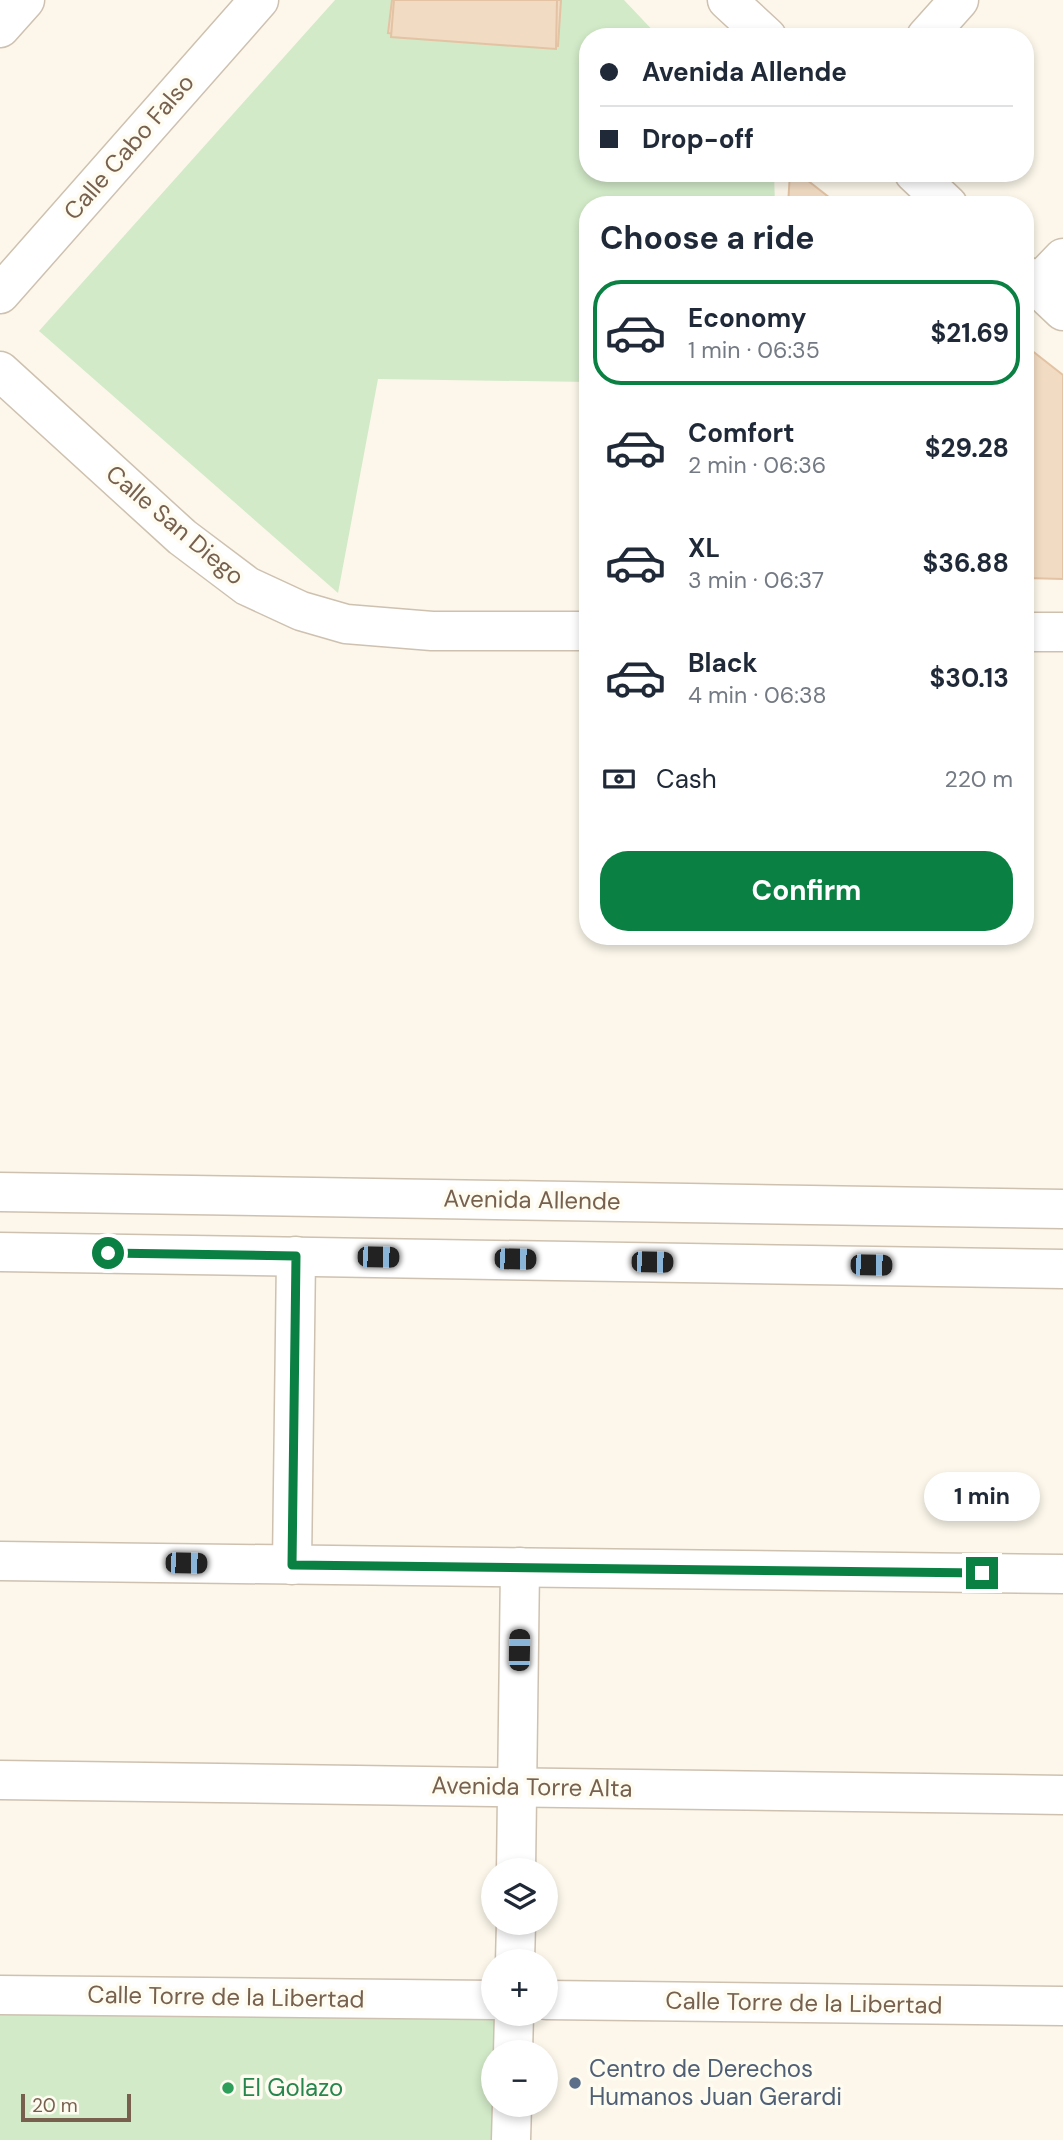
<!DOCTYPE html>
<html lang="en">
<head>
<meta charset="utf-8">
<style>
  :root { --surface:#fff; --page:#f6f6f7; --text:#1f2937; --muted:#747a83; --line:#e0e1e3; --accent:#0b8043 }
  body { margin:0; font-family:"DM Sans",sans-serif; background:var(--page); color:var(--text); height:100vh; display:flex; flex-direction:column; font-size:26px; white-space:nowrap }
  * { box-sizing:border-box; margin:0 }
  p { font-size:23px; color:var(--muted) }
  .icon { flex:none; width:38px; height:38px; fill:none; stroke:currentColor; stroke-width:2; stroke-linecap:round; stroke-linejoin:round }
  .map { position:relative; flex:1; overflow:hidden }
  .sheet { position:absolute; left:579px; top:196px; width:455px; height:749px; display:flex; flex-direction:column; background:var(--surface); border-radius:28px; box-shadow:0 4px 10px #0003 }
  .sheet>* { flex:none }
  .guide { position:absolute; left:579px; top:28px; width:455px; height:154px; border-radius:28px; box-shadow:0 4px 10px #0003; display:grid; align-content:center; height:154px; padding:0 21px; background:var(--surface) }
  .controls { position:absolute; left:481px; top:1858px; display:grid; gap:14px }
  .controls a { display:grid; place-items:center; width:77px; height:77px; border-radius:50%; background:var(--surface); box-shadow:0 4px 10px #0003; font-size:35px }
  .scale { position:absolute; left:21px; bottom:18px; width:110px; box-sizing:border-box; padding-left:7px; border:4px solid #77614e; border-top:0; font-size:19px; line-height:24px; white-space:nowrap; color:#77614e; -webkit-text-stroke:5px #fefbf1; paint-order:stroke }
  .end { position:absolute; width:32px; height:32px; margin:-16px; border:9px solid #0b8043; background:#fff; box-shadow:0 0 0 4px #fff }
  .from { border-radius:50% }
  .bubble { position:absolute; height:49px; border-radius:24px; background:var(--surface); box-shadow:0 4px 10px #0003; font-size:23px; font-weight:700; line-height:49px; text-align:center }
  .car { position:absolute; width:21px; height:42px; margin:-21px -10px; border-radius:9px; box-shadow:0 0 5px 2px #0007; background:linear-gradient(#222 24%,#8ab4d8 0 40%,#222 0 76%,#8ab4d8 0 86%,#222 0) }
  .guide b { display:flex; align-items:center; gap:24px; height:66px; font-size:26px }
  .guide b+b { border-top:2px solid var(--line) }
  .guide i { width:18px; height:18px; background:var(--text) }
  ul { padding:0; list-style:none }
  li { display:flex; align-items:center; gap:21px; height:105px; margin:0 14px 10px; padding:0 7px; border:4px solid transparent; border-radius:28px }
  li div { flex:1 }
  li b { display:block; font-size:26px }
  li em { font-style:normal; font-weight:700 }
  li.selected { border-color:var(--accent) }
  li>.icon { width:63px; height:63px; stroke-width:1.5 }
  h2 { padding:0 21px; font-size:32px; line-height:84px }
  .pay { display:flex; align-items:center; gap:18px; height:77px; padding:0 21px; font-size:26px }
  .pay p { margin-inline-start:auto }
  .action { display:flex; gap:14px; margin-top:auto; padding:14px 21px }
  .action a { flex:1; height:80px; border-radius:28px; background:var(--accent); color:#fff; font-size:28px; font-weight:700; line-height:80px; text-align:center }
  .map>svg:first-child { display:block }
  .green { fill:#d2eac8 }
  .building { fill:#f1dbc3; stroke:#e3c3a4; stroke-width:2 }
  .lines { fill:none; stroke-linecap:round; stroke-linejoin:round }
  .minor-casing { stroke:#cec1b0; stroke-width:41 }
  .minor { stroke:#fff; stroke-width:38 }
  .route { stroke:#0b8043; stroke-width:9 }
  .service-dot { fill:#5c6f8a; stroke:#fefbf1; stroke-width:2.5 }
  .leisure-dot { fill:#2e9e5b; stroke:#fefbf1; stroke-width:2.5 }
  .labels { text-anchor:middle; stroke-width:7; stroke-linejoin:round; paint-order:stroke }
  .street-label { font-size:24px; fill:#77614e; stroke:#fefbf1 }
  .service-label { font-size:24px; fill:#4e5e75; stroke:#fefbf1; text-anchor:start }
  .leisure-label { font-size:24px; fill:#27864d; stroke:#fefbf1; text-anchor:start }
</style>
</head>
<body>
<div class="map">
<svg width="1063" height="2140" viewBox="0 0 1063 2140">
  <rect width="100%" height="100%" fill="#fcf7ea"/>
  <!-- green -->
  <g class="green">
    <polygon points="335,0 624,0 659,37 588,37 588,173 774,173 775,205 588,205 588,382 378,379 338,593 39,331"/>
    <polygon points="0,2008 500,2014 500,2053 494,2053 494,2105 499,2140 0,2140"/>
  </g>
  <!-- building -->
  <g class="building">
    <polygon points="392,0 561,0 558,46 388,33"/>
    <polygon points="394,0 557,0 556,49 391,37"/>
    <polygon points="790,173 798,173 839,205 788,205"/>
    <polygon points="1026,346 1063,375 1063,579 1026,578"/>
  </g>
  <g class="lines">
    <defs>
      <g id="minor">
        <polyline points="727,0 767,37"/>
        <polyline points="0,28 25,0"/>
        <polyline points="926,37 959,0"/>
        <polyline points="914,173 948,205"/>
        <polyline points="1026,276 1063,311"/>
        <polyline points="1036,286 1063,258"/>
        <polyline points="0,294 259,0"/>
        <polyline points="0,371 182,537 247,586 301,611 346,624 432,631 588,631"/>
        <polyline points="1026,632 1063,632"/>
        <polyline points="0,1192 1063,1209"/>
        <polyline points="0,1252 1063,1269"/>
        <polyline points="0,1561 1063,1574"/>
        <polyline points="292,1565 296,1256"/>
        <polyline points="0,1780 1063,1795"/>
        <polyline points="516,1871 520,1567"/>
        <polyline points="515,1962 516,1923"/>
        <polyline points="0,1995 494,2000"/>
        <polyline points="546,2000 1063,2006"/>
        <polyline points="513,2053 514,2014"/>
        <polyline points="511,2140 512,2105"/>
      </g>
    </defs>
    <!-- minor casing -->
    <use href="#minor" class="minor-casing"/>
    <!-- minor -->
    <use href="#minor" class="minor"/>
  </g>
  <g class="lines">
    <!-- route -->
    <polyline class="route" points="108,1253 296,1256 292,1565 982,1573"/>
  </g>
  <!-- markers -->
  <circle class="service-dot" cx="575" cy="2083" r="7"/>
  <circle class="leisure-dot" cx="228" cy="2088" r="7"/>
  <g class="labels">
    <!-- street labels -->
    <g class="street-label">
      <text transform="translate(129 147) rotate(-49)" y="8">Calle Cabo Falso</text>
      <text transform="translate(175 525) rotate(40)" y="8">Calle San Diego</text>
      <text transform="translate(532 1200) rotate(1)" y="8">Avenida Allende</text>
      <text transform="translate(532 1787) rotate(1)" y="8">Avenida Torre Alta</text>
      <text transform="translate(226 1997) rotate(1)" y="8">Calle Torre de la Libertad</text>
      <text transform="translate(804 2003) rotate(1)" y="8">Calle Torre de la Libertad</text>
    </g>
    <!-- service labels -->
    <g class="service-label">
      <text x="589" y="2077">Centro de Derechos<tspan x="589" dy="28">Humanos Juan Gerardi</tspan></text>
    </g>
    <!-- leisure labels -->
    <g class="leisure-label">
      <text x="242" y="2096">El Golazo</text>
    </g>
  </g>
</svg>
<div class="controls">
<a><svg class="icon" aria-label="layers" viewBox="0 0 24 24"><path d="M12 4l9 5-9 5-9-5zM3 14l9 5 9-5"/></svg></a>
<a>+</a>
<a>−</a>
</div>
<div class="scale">20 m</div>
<i class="end from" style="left:108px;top:1253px"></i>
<i class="end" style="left:982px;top:1573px"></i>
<div class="bubble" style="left:924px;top:1472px;width:116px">1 min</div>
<i class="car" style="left:378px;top:1257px;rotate:91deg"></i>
<i class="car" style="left:515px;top:1259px;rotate:91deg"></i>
<i class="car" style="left:652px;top:1262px;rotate:91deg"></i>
<i class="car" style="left:871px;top:1265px;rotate:91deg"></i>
<i class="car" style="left:186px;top:1563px;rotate:91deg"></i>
<i class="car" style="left:519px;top:1650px;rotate:1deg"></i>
<div class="guide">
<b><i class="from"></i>Avenida Allende</b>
<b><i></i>Drop-off</b>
</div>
<section class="sheet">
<h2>Choose a ride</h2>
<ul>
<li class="selected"><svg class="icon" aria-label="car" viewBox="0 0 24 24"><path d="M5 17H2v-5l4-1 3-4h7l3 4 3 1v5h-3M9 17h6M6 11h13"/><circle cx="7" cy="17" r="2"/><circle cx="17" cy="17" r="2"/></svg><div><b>Economy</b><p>1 min · 06:35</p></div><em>$21.69</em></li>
<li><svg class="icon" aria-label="car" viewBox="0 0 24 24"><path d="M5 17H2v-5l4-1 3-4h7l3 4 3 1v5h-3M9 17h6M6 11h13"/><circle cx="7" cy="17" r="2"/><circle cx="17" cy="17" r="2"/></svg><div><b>Comfort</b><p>2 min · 06:36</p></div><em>$29.28</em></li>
<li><svg class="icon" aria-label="car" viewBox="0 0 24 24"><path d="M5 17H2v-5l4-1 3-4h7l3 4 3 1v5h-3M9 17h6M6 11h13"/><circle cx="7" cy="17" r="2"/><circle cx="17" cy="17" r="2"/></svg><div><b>XL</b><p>3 min · 06:37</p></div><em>$36.88</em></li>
<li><svg class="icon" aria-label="car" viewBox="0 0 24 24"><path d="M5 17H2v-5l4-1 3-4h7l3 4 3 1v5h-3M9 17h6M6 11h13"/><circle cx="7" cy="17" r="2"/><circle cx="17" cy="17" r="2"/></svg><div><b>Black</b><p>4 min · 06:38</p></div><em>$30.13</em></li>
</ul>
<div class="pay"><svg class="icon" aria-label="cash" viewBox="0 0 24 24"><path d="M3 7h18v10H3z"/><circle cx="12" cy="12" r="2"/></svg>Cash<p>220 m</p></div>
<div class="action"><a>Confirm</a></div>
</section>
</div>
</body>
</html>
